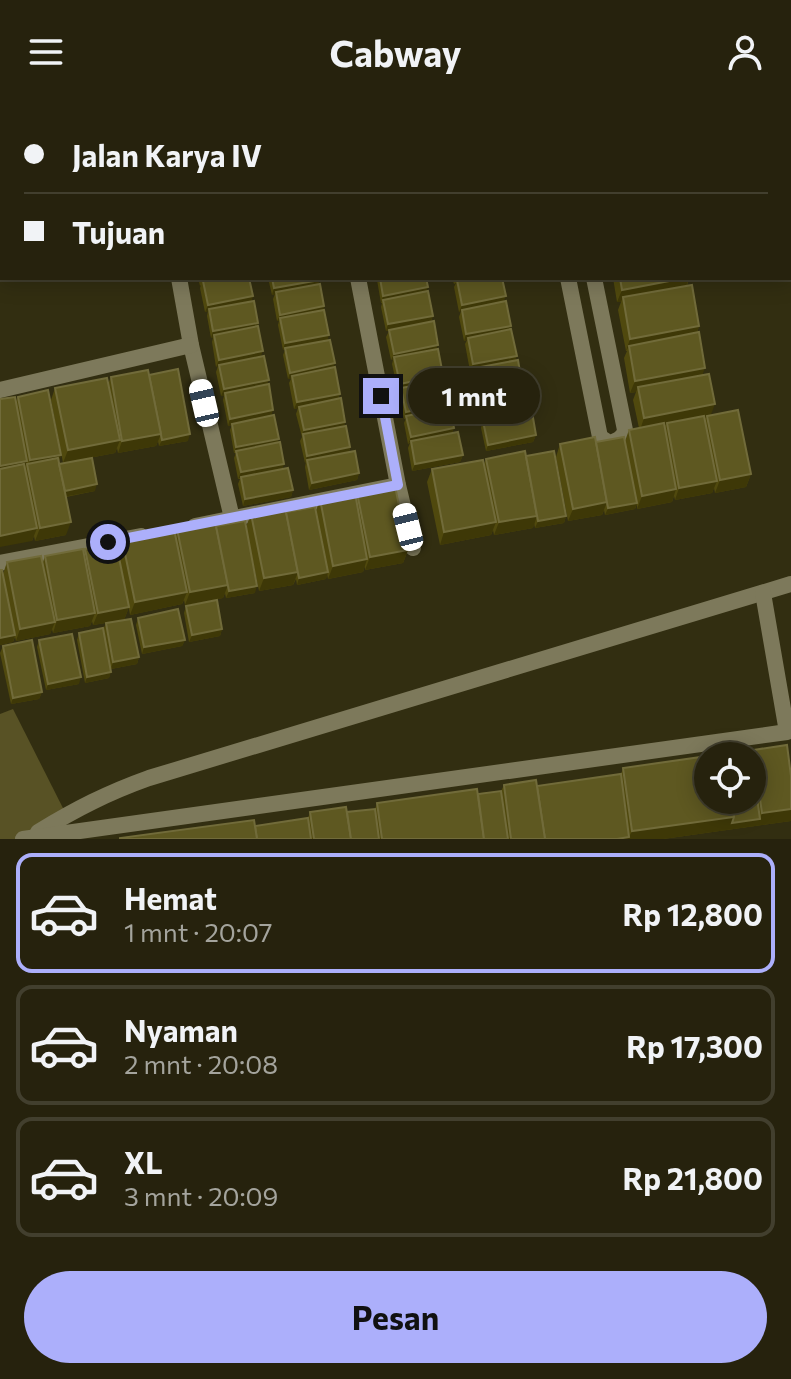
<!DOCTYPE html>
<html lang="id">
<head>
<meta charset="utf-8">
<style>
  :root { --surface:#26220d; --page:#2e2a16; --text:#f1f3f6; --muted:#a4a49d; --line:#423f2e; --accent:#acaffb }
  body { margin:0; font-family:Commissioner,sans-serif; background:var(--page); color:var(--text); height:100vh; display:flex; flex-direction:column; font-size:30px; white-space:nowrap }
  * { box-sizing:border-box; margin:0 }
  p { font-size:26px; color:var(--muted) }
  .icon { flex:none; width:44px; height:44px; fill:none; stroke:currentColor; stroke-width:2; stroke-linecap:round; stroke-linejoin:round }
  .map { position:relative; height:735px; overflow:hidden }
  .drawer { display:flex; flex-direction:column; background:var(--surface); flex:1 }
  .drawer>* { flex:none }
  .hud { position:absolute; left:0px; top:0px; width:792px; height:176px; box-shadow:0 4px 20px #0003,0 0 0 2px var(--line); display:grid; align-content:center; height:176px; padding:0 24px; background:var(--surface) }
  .tools { position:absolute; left:694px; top:638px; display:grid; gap:16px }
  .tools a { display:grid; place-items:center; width:72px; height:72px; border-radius:50%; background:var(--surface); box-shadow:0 4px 20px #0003,0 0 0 2px var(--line); font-size:40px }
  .end { position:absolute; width:36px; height:36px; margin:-18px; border:10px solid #acaffb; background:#111; box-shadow:0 0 0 4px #111 }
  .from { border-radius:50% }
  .bubble { position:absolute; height:56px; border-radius:28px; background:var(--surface); box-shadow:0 4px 20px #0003,0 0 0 2px var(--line); font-size:26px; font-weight:700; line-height:56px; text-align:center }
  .car { position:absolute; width:24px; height:48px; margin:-24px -12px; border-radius:10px; box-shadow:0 0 6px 2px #0007; background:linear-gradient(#fff 24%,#345 0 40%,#fff 0 76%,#345 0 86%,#fff 0) }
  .hud b { display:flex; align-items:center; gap:28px; height:76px; font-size:30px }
  .hud b+b { border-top:2px solid var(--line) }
  .hud i { width:20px; height:20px; background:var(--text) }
  ul { padding:14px 0 0; list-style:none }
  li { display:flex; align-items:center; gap:24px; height:120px; margin:0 16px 12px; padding:0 8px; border:4px solid var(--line); border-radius:16px }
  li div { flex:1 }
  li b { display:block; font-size:30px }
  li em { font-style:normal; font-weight:700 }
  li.selected { border-color:var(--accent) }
  li>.icon { width:72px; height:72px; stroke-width:1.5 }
  .button { display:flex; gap:16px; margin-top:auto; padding:16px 24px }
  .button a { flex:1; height:92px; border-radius:48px; background:var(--accent); color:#111; font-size:32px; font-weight:700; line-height:92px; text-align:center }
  header { display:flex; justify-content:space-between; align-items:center; height:104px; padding:0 24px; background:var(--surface); font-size:36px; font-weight:700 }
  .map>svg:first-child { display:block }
  .green { fill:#585225 }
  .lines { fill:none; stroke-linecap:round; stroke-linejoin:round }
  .minor { stroke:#7d795b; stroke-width:16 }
  .wall { fill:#50490e }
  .shaded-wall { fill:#3e3807 }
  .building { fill:#5e5821; stroke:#716b3a; stroke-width:2 }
  .route { stroke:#acaffb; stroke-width:10 }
</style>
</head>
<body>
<header><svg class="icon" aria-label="menu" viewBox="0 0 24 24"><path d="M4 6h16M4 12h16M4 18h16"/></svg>Cabway<svg class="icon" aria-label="person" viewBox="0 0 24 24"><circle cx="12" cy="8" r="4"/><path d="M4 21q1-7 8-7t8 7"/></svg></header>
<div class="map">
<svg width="791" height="735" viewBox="0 0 791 735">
  <rect width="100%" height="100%" fill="#322e11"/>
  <!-- green -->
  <polygon class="green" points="13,605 69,716 15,735 0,735 0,610"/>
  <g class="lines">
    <!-- minor -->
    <g class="minor">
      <polyline points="149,0 150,2"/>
      <polyline points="324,0 325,2"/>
      <polyline points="532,0 532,2"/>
      <polyline points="559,0 559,2"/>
      <polyline points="0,83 2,83"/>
      <polyline points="179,174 191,241 232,414"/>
      <polyline points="358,174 398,381 413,444"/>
      <path d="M568,174L600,333L609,339C617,337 624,334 625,326L594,174"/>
      <polyline points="0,286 191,241"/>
      <polyline points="195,422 398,381"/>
      <polyline points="0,459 141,432"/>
      <path d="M38,728C76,705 107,689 149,674L791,480"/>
      <polyline points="23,735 787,628 763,489"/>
    </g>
  </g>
  <!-- wall -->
  <g class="wall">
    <polygon points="198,174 249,174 253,192 251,197 258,219 257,223 261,253 267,280 271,312 284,360 282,365 293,386 291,393 243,402 238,380 240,375 238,375 234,354 236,349 234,349 230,326 232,321 228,322 223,296 224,292 221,292 216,268 218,262 216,263 212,238 213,234 211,234 207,212 208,207 205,208 200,184 201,181 200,182"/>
    <polygon points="268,174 319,174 318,180 324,202 323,206 327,236 340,290 338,295 345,318 344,322 350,343 349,348 359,369 357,376 309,386 305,363 306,358 305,359 300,337 302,333 296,310 298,304 294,305 289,279 291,275 288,275 283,251 285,246 283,246 278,221 279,217 277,217 273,195 275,190 272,191"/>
    <polygon points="377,174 426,174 427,187 433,212 431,217 442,276 449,299 448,303 454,324 452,329 463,351 460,358 412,367 408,344 410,339 408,340 404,319 406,314 404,315 399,291 401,286 398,287 392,260 393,256 391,256 386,233 389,227 386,227 381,203 382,199 381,199 377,176"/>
    <polygon points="452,174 502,174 504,198 511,222 510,226 515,256 522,280 520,284 527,305 525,310 536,331 533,338 486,347 481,324 482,320 481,320 477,299 478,295 472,271 474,266 470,267 465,240 467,236 464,237 459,213 461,207 459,208 454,183 456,179 454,180"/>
    <polygon points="613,174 689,174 687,182 699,222 697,229 703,271 711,312 751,370 746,383 715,389 714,384 712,389 675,396 674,392 672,398 637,405 637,400 635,405 605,411 604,406 602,411 568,417 556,353 560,340 625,337 629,326 639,324 633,296 636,288 630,289 624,254 627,247 626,247 618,206 621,198 617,198"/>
    <polygon points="149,271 188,337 159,342 158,337 156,342 118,349 117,344 115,349 63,359 51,296 55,284 108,280 111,273"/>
    <polygon points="18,293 61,351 59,357 59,360 95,387 66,393 66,431 35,437 34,432 32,437 16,298"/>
    <polygon points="526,352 566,412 564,419 535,424 534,419 533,424 494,431 493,426 491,431 440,441 427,378 432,365 484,360 486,355"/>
    <polygon points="357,389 408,446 403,459 365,466 365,462 363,468 328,475 327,470 326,475 297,481 296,475 293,481 259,487 246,423 251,410 316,407 320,395 356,394"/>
    <polygon points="216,422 255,489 226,494 225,489 223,494 185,501 184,496 182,500 130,511 126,487 129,503 124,516 93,521 92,517 90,522 53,529 52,525 50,530 16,537 15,533 13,538 0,541 0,466 3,470 7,458 43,458 45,452 84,450 85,445 118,448 122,435 175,430 177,425"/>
    <polygon points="186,502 222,525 220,532 189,538 184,509"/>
    <polygon points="138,514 185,536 182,542 142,550 136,521"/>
    <polygon points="106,519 139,553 137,560 111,565 109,574 85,579 77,536 79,529 103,526"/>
    <polygon points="39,536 79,580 46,586 37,543"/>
    <polygon points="3,542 42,588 39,595 11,600 0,549"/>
    <polygon points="753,646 791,717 663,735 119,735 255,722 308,714 310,708 347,708 375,705 377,699 501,687 504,681 537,682 621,670 623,664 752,696 751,652"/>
  </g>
  <!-- shaded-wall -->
  <g class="shaded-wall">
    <polygon points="591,0 652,0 645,2 584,2"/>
    <rect x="0" y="68" width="2" height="12"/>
    <polygon points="685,174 689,174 685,186 623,193 621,198 617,198 622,186"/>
    <polygon points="320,176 317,182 272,191 274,184"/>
    <polygon points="428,183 426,190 383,196 381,199 383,192"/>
    <polygon points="253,192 251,199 205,208 208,201"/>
    <polygon points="506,192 503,199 459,208 462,201"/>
    <polygon points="324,202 322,209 280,214 279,217 277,217 280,211"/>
    <polygon points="433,212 430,219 386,227 388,220"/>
    <polygon points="258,219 256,226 214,231 213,234 211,234 213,227"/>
    <polygon points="511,222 509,229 468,234 467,236 464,237 466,230"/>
    <polygon points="699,222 695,235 629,242 626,247 630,235"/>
    <polygon points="329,231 327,238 283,246 285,239"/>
    <polygon points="438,241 435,248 394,253 393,256 391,256 394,250"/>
    <polygon points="263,247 260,254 216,263 219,256"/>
    <polygon points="517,252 514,259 470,267 473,260"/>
    <polygon points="335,259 333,266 292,272 291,275 288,275 290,269"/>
    <polygon points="705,264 700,277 638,283 636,288 630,289 635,277"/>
    <polygon points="443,271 441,278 398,287 400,280"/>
    <polygon points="269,276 266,283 225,289 224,292 221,292 224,285"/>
    <polygon points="522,280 519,287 479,292 477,295 480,288"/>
    <polygon points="340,290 337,296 294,305 297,298"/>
    <polygon points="449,299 447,306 406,312 404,315 406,308"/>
    <polygon points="715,300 710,313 667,321 667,319 666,321 640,326 644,314"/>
    <polygon points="527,305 524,312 483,317 481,320 483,313"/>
    <polygon points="273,306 271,313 228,322 230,315"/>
    <polygon points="345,318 343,325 303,330 301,333 304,326"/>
    <polygon points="454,324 451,331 411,337 408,340 411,333"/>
    <polygon points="161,330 156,342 118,349 122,337"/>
    <polygon points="190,330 188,337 159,342 162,336"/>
    <polygon points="536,331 533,338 486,347 488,341"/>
    <polygon points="279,335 277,342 236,347 234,349 236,343"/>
    <polygon points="120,336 115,349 63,359 68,346"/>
    <polygon points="350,343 348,350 307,356 305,359 307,352"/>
    <polygon points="61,351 56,363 28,363 30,356"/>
    <polygon points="463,351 460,358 412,367 415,360"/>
    <polygon points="27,357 23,370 0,374 0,362"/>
    <polygon points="284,360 281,367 241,373 238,375 241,368"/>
    <polygon points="359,369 357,376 309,386 312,379"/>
    <polygon points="751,370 746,383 715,389 720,376"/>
    <polygon points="717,377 712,389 675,396 679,384"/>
    <polygon points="97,380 95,387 63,393 65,387"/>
    <polygon points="676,385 672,398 637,405 642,392"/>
    <polygon points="293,386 291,393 243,402 245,395"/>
    <polygon points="607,398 602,411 568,417 573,405"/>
    <polygon points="637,399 635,405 605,411 608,404"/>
    <polygon points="537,412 533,424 494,431 499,418"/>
    <polygon points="566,412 564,419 535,424 538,417"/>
    <polygon points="71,418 66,431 35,437 40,424"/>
    <polygon points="496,418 491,431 440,441 444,428"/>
    <polygon points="37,424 32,437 0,443 0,432"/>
    <polygon points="408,446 403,459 365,466 370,453"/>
    <polygon points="367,455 363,468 328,475 333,462"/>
    <polygon points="298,468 293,481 259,487 264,474"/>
    <polygon points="328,468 326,475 297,481 299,474"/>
    <polygon points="228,481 223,494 185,501 190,488"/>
    <polygon points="257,482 255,489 226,494 229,487"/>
    <polygon points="187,488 182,500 130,511 135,498"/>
    <polygon points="129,503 124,516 93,521 98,509"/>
    <polygon points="95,509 90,522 53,529 57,516"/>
    <polygon points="55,518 50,530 16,537 20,525"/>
    <polygon points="222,525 220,532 189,538 192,531"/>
    <polygon points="15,531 13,538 0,541 0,534"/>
    <polygon points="185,536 182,542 142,550 144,543"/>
    <polygon points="139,553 137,560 111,565 113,558"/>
    <polygon points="111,568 109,574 85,579 87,573"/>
    <polygon points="81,573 79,580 46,586 48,580"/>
    <polygon points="42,588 39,595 11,600 13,594"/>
    <polygon points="791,705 791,717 663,735 617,735 629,733 632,727 734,713 760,715 762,709"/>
  </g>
  <!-- building -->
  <g class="building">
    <polygon points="7,0 11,0 12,2 2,2 2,68 0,68 0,1"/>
    <polygon points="14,0 45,0 45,2 15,2"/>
    <rect x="48" y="0" width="36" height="2"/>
    <polygon points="87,0 125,0 126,2 87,2"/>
    <polygon points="167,0 215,0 215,2 168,2"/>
    <polygon points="253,0 285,0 285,2 243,2"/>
    <polygon points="344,0 391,0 392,1 345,2"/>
    <polygon points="421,0 468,0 469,2 421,2"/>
    <polygon points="621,0 658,0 658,2 610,2"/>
    <polygon points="219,174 249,174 253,192 208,201 203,177"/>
    <polygon points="272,174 319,174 320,176 274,184"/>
    <polygon points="380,174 426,174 428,183 383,192"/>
    <polygon points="468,174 502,174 506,192 462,201 457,176"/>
    <polygon points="620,174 685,174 622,186"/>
    <polygon points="320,180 324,202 280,211 276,188"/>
    <polygon points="692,181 699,222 630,235 623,193"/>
    <polygon points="428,187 433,212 388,220 383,196"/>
    <polygon points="254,197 258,219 213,227 209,205"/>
    <polygon points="506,197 511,222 466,230 462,206"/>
    <polygon points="324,206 329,231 285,239 280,214"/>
    <polygon points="434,217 438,241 394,250 389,226"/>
    <polygon points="258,222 263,247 219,256 214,231"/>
    <polygon points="511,225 517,252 473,260 468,234"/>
    <polygon points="699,228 705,264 635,277 629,242"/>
    <polygon points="330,236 335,259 290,269 285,244"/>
    <polygon points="438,245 443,271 400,280 394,253"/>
    <polygon points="264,252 269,276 224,285 219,261"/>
    <polygon points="518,256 522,280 480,288 475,264"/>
    <polygon points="335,263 340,290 297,298 292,272"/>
    <polygon points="178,265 190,330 162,336 149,271"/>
    <polygon points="148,266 161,330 122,337 111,273"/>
    <polygon points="709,270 715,300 644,314 638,283"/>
    <polygon points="107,274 120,336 68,346 55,284"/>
    <polygon points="444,276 449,299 406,308 401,284"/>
    <polygon points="269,280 273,306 230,315 225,289"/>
    <polygon points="522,283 527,305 483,313 479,292"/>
    <polygon points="48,286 61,351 30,356 18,293"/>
    <polygon points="15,293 27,357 0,362 0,295"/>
    <polygon points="341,294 345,318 304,326 299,303"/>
    <polygon points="450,303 454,324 411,333 406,312"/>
    <polygon points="738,306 751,370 720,376 707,312"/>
    <polygon points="532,308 536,331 488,341 483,317"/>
    <polygon points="274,311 279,335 236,343 232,320"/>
    <polygon points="704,312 717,377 679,384 667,319"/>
    <polygon points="664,319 676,385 642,392 629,326"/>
    <polygon points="346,322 350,343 307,352 303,330"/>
    <polygon points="458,328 463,351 415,360 411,337"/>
    <polygon points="595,333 607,398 573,405 560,340"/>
    <polygon points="624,333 637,399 608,404 596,338"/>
    <polygon points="280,338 284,360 241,368 236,347"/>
    <polygon points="355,347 359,369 312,379 307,356"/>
    <polygon points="525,347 537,412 499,418 486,355"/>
    <polygon points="554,347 566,412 538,417 526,352"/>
    <polygon points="58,354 71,418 40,424 27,360"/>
    <polygon points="92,354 97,380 65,387 59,360"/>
    <polygon points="483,356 496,418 444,428 432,365"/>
    <polygon points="24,360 37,424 0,432 0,365"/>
    <polygon points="288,364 293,386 245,395 241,373"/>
    <polygon points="395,382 408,446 370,453 357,389"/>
    <polygon points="355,389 367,455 333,462 320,395"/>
    <polygon points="285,403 298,468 264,474 251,410"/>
    <polygon points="315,403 328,468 299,474 286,408"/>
    <polygon points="215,417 228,481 190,488 177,425"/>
    <polygon points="245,417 257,482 229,487 216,422"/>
    <polygon points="174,425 187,488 135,498 122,435"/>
    <polygon points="116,439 129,503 98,509 85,445"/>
    <polygon points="83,445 95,509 57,516 45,452"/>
    <polygon points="41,452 55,518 20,525 7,458"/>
    <polygon points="0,466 2,466 15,531 0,534"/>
    <polygon points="217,496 222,525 192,531 186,502"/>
    <polygon points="178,505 185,536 144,543 138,514"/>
    <polygon points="131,515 139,553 113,558 106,519"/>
    <polygon points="103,524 111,568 87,573 79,529"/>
    <polygon points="72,530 81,573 48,580 39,536"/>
    <polygon points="32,536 42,588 13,594 3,542"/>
    <polygon points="787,641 791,672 791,705 762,709 753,646"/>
    <polygon points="708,652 708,696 732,696 734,713 632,727 623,664"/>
    <polygon points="752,659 760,715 732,719 734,713 732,696 752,696"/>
    <polygon points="621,670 629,733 617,735 545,735 537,682"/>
    <polygon points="536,676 545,735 511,735 504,681"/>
    <polygon points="477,685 484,735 382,735 377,699"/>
    <polygon points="501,687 508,735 484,735 478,690"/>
    <polygon points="346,703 351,735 314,735 310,708"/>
    <polygon points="375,705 379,735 351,735 347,708"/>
    <polygon points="308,714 311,735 257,735 255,722"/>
    <polygon points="254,716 257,735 120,735 120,734"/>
  </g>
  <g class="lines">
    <!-- route -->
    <polyline class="route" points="108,438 398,381 381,292"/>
  </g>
</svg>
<div class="tools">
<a><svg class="icon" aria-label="locate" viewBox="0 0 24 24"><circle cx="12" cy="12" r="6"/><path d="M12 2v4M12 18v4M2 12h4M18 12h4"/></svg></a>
</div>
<i class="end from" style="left:108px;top:438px"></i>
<i class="end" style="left:381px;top:292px"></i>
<div class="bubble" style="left:408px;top:264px;width:132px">1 mnt</div>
<i class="car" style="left:204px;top:299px;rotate:347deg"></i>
<i class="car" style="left:408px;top:423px;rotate:346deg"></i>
<div class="hud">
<b><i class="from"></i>Jalan Karya IV</b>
<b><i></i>Tujuan</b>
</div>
</div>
<section class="drawer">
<ul>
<li class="selected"><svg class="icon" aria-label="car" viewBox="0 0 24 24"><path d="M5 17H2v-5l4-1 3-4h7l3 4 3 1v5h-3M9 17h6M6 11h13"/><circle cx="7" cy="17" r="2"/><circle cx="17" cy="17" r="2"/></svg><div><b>Hemat</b><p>1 mnt · 20:07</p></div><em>Rp 12,800</em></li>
<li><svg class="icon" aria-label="car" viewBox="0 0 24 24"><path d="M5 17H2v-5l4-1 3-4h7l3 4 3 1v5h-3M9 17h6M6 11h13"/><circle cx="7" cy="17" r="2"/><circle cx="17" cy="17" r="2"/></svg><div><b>Nyaman</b><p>2 mnt · 20:08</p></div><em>Rp 17,300</em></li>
<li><svg class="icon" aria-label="car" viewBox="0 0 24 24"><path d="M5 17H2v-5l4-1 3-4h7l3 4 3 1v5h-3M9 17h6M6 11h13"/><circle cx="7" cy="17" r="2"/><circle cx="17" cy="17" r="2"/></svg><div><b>XL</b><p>3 mnt · 20:09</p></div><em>Rp 21,800</em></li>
</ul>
<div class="button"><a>Pesan</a></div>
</section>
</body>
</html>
